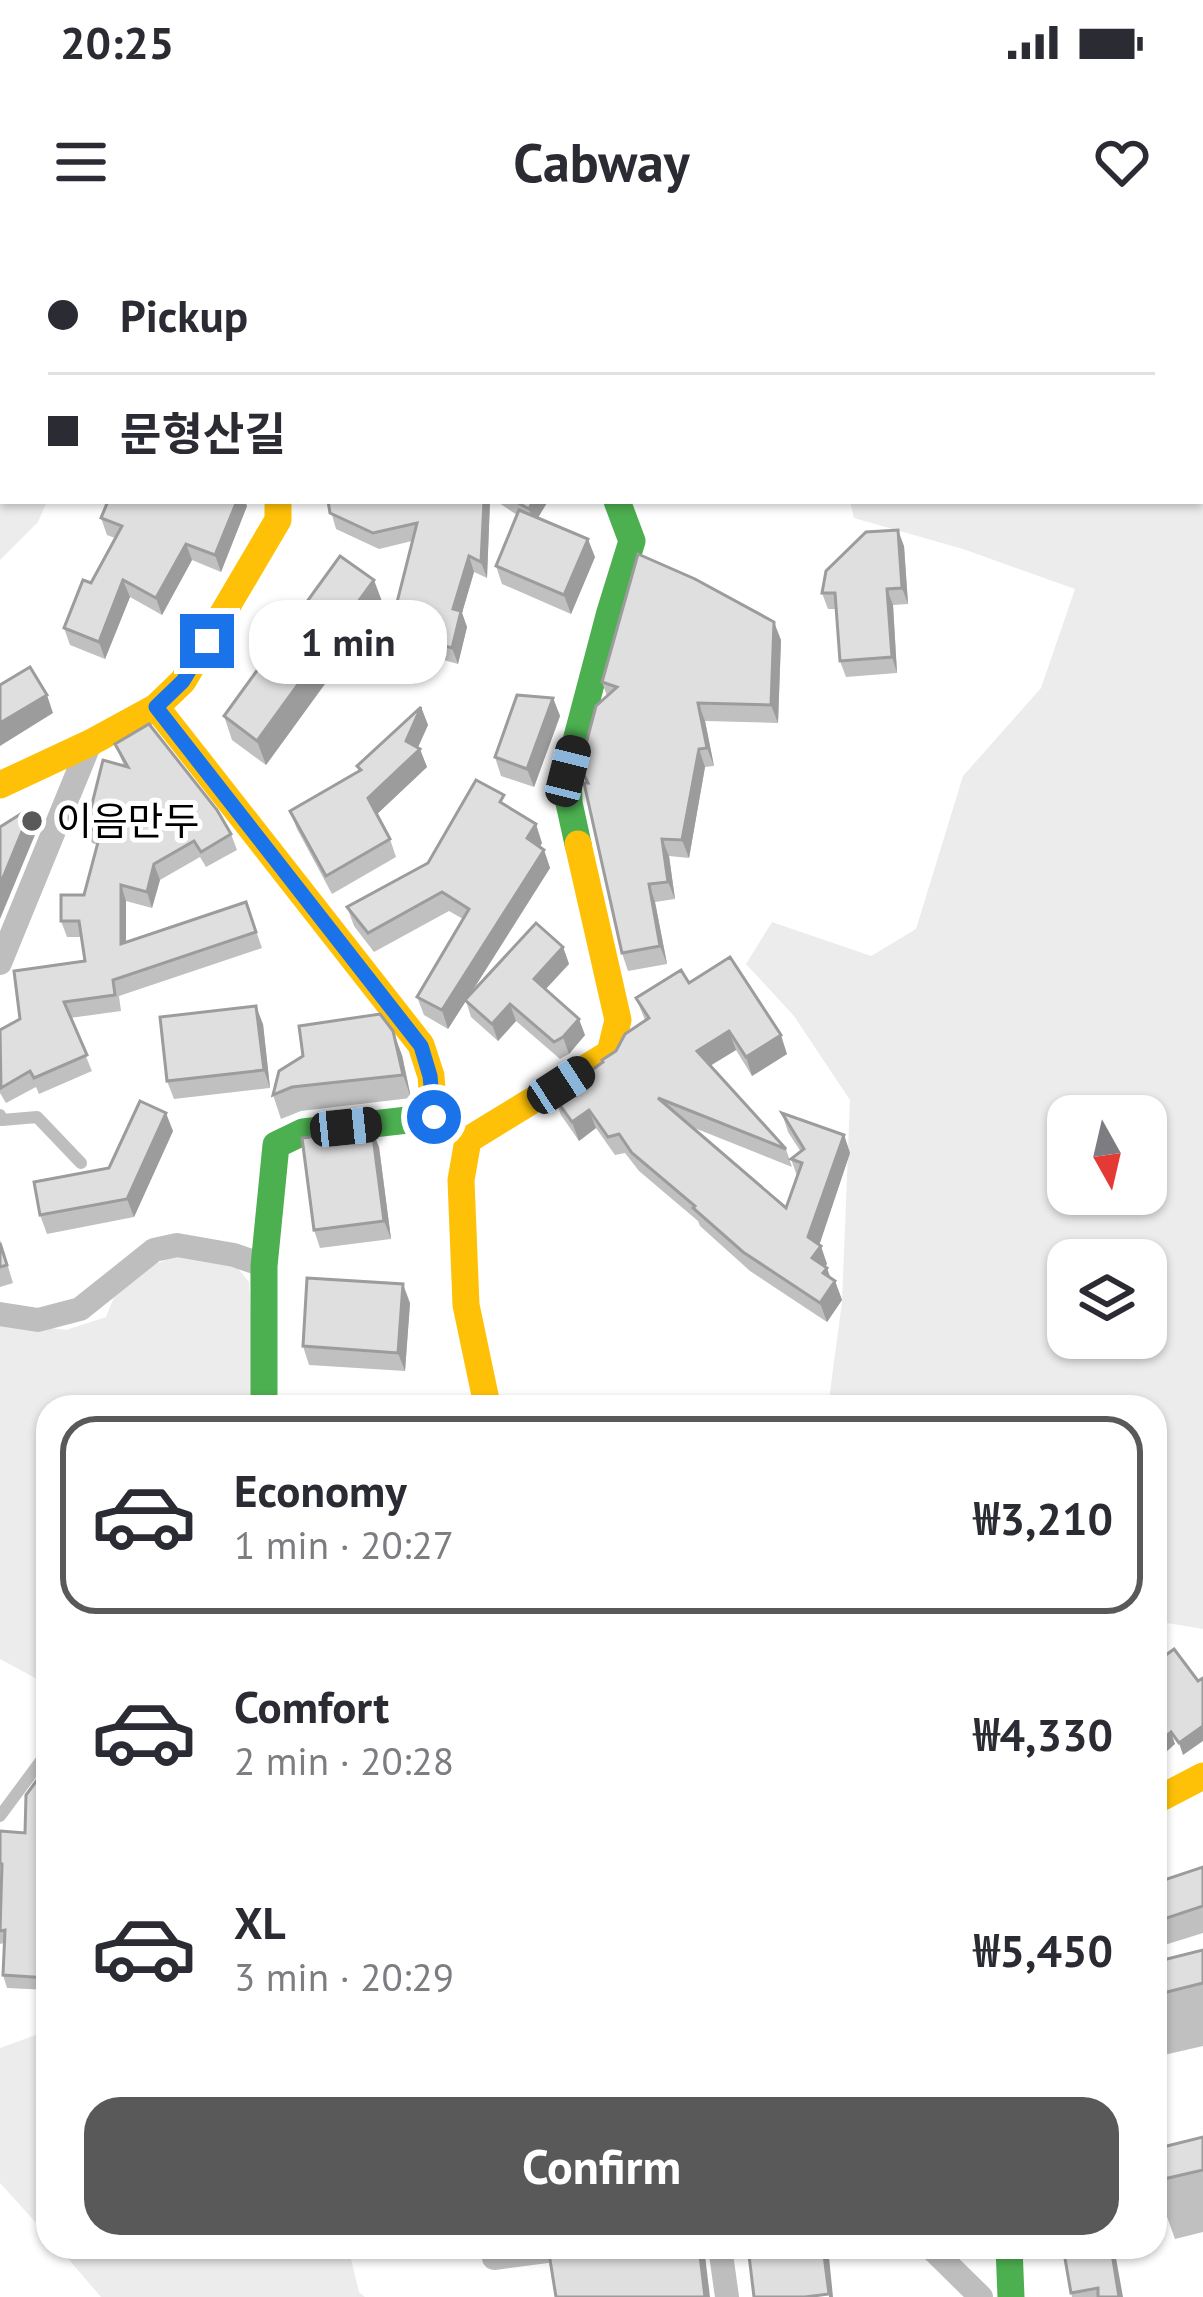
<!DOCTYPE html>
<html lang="en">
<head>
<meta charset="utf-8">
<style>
  :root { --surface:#fff; --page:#f2f2f3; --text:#2b2b33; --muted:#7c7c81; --line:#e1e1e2; --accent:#595959 }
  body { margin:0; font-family:"PT Sans","Noto Sans KR",sans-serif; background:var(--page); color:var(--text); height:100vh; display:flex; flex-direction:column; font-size:45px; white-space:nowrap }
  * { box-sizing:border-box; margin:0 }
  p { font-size:39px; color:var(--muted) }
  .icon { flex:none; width:66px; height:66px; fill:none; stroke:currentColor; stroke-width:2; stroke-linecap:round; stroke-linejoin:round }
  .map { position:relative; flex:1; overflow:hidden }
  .side { position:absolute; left:36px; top:1155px; width:1131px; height:864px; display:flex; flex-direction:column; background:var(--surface); border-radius:36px; box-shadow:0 3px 9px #0004 }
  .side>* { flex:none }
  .banner { position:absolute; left:0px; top:0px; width:1203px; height:264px; box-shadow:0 3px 9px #0004; display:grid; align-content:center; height:264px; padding:0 48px; background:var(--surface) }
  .needle { width:78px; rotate:172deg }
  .buttons { position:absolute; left:1047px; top:855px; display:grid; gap:24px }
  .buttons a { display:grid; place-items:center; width:120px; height:120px; border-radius:24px; background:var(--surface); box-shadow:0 3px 9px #0004; font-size:60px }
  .end { position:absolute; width:54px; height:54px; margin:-27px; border:15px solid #1a73e8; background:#fff; box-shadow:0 0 0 6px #fff }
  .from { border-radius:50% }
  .bubble { position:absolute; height:84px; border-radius:36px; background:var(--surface); box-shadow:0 3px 9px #0004; font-size:39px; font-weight:600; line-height:84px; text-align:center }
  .car { position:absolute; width:36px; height:72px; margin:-36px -18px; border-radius:15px; box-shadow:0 0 9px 3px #0007; background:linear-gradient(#222 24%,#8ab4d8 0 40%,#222 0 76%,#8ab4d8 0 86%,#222 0) }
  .banner b { display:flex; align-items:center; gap:42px; height:114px; font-size:45px }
  .banner b+b { border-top:3px solid var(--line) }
  .banner i { width:30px; height:30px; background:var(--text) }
  ul { padding:21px 0 0; list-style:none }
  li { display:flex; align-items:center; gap:36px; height:198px; margin:0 24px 18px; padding:0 24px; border:6px solid transparent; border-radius:36px }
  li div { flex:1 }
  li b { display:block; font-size:45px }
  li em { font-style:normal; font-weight:600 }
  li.on { border-color:var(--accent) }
  li>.icon { width:108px; height:108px; stroke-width:1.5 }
  .cta { display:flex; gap:24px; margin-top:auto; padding:24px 48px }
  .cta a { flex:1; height:138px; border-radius:36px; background:var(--accent); color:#fff; font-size:48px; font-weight:600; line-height:138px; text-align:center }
  .status { display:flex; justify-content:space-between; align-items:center; height:84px; padding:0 60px; background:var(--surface); direction:ltr }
  .status svg { height:33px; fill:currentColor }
  header { display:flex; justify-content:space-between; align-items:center; height:156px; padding:0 48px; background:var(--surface); font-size:54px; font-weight:600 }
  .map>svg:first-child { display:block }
  .green { fill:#ececec; fill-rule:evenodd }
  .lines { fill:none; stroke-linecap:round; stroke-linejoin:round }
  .lane { stroke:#bebebe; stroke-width:12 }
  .street { stroke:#bebebe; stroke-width:24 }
  .fast { stroke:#4caf50; stroke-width:27 }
  .slow { stroke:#ffc107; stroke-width:27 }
  .wall { fill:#c0c0c0 }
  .shaded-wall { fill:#9c9c9c }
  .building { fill:#dfdfdf; stroke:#9c9c9c; stroke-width:3 }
  .route { stroke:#1a73e8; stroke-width:15 }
  .poi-dot { fill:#595959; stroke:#fff; stroke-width:4.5 }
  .labels { text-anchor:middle; stroke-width:10; stroke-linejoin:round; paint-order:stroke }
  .poi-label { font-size:39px; fill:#000; stroke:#fff; text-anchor:start }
</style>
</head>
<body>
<div class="status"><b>20:25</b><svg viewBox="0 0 49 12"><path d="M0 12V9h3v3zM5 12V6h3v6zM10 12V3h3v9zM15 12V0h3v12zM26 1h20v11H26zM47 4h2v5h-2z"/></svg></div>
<header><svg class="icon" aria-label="menu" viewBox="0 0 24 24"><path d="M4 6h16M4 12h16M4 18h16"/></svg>Cabway<svg class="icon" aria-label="heart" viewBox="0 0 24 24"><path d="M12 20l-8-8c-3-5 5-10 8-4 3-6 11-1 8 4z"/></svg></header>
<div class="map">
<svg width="1203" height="2057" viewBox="0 0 1203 2057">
  <rect width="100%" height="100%" fill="#fff"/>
  <!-- green -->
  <g class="green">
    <polygon points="0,0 135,0 135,3 3,3 3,261 47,261 38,282 0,320"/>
    <path d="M609,0H1203V1389L1155,1381V1167H828L842,1062L850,860L794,776L746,724L772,682L871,716L916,689L963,536L1041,448L1075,349L963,309L854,278L850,261H1200V3H609ZM1068,876H1146V954H1068ZM1068,1020H1146V1098H1068Z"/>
    <polygon points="199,1007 228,1016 249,1042 257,1167 48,1167 48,1468 37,1439 0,1419 0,1081 66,1090 106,1077 122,1037"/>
    <polygon points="44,1792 48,1798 48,1996 0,1943 0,1808"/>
    <polygon points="58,2007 348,2007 359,2052 365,2057 101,2057"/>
  </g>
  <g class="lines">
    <!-- lane -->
    <g class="lane">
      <polyline points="0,875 2,880 37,877 81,923"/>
      <polyline points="0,1576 40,1522 48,1519"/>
    </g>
    <!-- street -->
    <g class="street">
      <polyline points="505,0 506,3"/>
      <polyline points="0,723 90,503"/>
      <polyline points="0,1074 38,1080 80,1069 154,1010 177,1005 234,1015 263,1025"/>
      <polyline points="720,2007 727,2057"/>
      <polyline points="930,2007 981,2057"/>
      <polyline points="494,2018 577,2007"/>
    </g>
    <!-- fast -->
    <g class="fast">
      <polyline points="286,3 287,0"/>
      <polyline points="578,604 569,563 568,531 610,372 632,301 617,261"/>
      <polyline points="264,1167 264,1026 276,905 303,892 434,877 448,886"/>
      <polyline points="1009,2007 1011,2057"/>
    </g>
    <!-- slow -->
    <g class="slow">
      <polyline points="156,467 421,805 431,836 434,877"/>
      <polyline points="0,545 90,503 156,467 183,441 278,280 278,261"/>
      <polyline points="491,1167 486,1160 466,1065 461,940 468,900 610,813 618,780 578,604"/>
      <polyline points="1155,1561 1203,1536"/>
    </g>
  </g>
  <!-- wall -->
  <g class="wall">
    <polygon points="328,261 490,261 487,338 474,332 462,373 467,387 458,424 426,415 412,440 389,435 383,418 412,301 379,309 336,289"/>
    <polygon points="496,261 548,261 538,278 595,317 571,374 502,344 496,326 517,275"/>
    <polygon points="247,266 221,332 192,320 162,375 130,357 105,419 70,405 64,388 115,298 107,295 101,278"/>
    <polygon points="904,306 908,364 893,365 897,433 846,437 840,421 836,369 828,369 822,353"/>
    <polygon points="383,364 266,525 232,500 224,476"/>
    <polygon points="781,400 778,483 705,481 714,526 705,527 689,618 669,616 675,659 655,662 667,724 628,731 622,713 587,543 607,456 602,442"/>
    <polygon points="553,458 560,476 534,547 501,536 495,517"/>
    <polygon points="421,467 428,485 418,507 427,527 377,574 390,599 396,617 332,654 297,589 290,571 359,531 357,526"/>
    <polygon points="115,504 231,594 237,610 206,627 200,617 160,640 152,668 126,661 126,702 246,662 262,708 119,756 121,771 70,778 92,831 39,854 36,847 6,863 0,853 0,790 20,779 85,721 82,697 67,697 61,681 84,655 98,605 92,603 86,588 124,526"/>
    <polygon points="508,567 542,603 540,607 544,610 550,628 470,755 563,707 569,724 546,749 585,795 569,814 560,819 516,781 498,801 471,777 466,761 448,789 424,775 417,757 463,679 449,671 374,712 354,686 347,667 428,623"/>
    <polygon points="689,743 787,814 752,836 736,810 710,826 786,909 792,927 692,887 786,968 797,936 791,919 801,912 788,892 782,873 844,895 850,913 819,1004 827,1024 825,1027 831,1039 835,1041 842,1060 827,1082 750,1031 700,986 698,981 639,931 625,913 615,915 596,888 579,901 561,875 554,857 602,823 645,780 636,758"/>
    <polygon points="263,784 270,848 174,859 167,841"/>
    <polygon points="402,815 411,858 301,871 281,879 273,855 279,831"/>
    <polygon points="173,891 134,977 47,994 40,975"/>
    <polygon points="379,907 391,999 320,1008 314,990"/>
    <polygon points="0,1000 13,1043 0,1047"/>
    <polygon points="410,1063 405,1131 309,1125 303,1106"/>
    <polygon points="48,1525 48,1750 7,1748 3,1735 4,1703 0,1704 0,1591 25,1593"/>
    <polygon points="1203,1627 1203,1693 1155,1708 1155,1643"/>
    <polygon points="1203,1710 1203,1806 1155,1817 1155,1722"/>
    <polygon points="1203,1897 1203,1992 1175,1999 1155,1943 1155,1909"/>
    <polygon points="1063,2007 1123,2057 1072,2057"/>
  </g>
  <!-- shaded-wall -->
  <g class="shaded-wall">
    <polygon points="237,261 245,261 247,266 221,332 215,315"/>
    <polygon points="484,261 490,261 487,338 481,322"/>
    <polygon points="533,261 548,261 534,284 529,269"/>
    <polygon points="898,290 904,306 908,364 902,348"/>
    <polygon points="588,299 595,317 571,374 564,355"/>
    <polygon points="186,304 192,320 162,375 156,358"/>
    <polygon points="469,316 474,332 462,373 467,387 458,424 452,408 453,369"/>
    <polygon points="123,340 130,357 105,419 99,402"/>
    <polygon points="374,340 383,364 266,525 257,501"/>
    <polygon points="887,349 893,365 897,433 892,417"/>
    <polygon points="774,382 781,400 778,483 771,465"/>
    <polygon points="420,399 426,415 412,440 406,424"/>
    <polygon points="47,455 53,473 0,506 0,483"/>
    <polygon points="553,458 560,476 534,547 527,529"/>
    <polygon points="698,463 705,481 714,526 707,508"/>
    <polygon points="421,467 428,485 415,514 420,509 427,527 375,576 368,558 406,501"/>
    <polygon points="699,509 705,527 689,618 682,600"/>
    <polygon points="30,572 37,590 0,679 0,645"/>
    <polygon points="536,584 542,603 533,617 527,598"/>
    <polygon points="662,599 669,616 675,659 668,642"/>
    <polygon points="544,610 550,628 448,789 442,770"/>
    <polygon points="154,624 160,640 152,668 147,652"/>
    <polygon points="649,644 655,662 667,724 660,706"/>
    <polygon points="121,645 126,661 126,720 121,704"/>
    <polygon points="563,707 569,724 540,755 534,739"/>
    <polygon points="510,764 516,781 498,801 492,784"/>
    <polygon points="256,766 263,784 270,848 264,830"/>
    <polygon points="579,779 585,795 569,814 563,797"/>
    <polygon points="393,791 402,815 411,858 403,835"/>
    <polygon points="729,791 736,810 703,830 697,811"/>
    <polygon points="781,795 787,814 752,836 746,817"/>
    <polygon points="589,870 596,888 579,901 572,882"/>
    <polygon points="166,873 173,891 134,977 127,959"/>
    <polygon points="372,889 379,907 391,999 384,981"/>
    <polygon points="844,895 850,913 817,1012 821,1006 827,1024 819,1036 812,1018 808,997"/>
    <polygon points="827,1028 833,1045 835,1041 842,1060 827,1082 820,1063 823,1033"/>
    <polygon points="403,1044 410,1063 405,1131 398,1113"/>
    <polygon points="1203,1486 1203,1501 1183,1515 1179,1503"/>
    <polygon points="1171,1492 1175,1504 1155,1522 1155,1506"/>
    <polygon points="699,2007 704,2007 710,2057 705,2057"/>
    <polygon points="823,2007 828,2007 833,2057 829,2057 829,2054"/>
    <polygon points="1111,2007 1114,2007 1123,2057 1119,2057"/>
  </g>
  <!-- building -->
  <g class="building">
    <polygon points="387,0 445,0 446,3 386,3"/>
    <polygon points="108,261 237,261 215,315 186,304 156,358 123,340 99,402 64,388 83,340 91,343 122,286 101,278"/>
    <polygon points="328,261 484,261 481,322 469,316 453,369 461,371 452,408 420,399 406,424 383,418 417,283 373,293 330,273"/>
    <polygon points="515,261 533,261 529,269"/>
    <polygon points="519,270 588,299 564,355 496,326"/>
    <polygon points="898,290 902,348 887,349 892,417 840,421 835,353 822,353 826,331 866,292"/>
    <polygon points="638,314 695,339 774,382 771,465 698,463 707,508 699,509 682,600 662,599 668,642 649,644 660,706 622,713 584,543 588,543 583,533 583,515 596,466 617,447 602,442"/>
    <polygon points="340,316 374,340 257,501 224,476"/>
    <polygon points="30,427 47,455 0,483 0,445"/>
    <polygon points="517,455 553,458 527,529 495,517"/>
    <polygon points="421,467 406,501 420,509 368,558 390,599 326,636 290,571 361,530 357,526"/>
    <polygon points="149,484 217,570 231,594 201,612 194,601 154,624 147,652 121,645 121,704 246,662 256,692 113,740 115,755 64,762 87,815 34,838 30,831 1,848 0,790 20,779 14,731 85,721 79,681 61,681 61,655 84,655 101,591 86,588 103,520 128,527 115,504"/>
    <polygon points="476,540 504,555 500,562 536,584 527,598 544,610 442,770 417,757 469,669 442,652 368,693 347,667 428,623"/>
    <polygon points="27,570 30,572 0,645 0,587"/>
    <polygon points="536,683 563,707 534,739 579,779 563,797 554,802 510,764 492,784 465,760"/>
    <polygon points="730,717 781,795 746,817 729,791 697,811 786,909 658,858 786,968 802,923 791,919 804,909 782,873 844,895 808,997 821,1006 812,1018 827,1028 823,1033 835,1041 820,1063 743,1012 693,968 695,966 632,913 619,894 608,897 589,870 572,882 554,857 603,822 602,820 616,811 625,794 649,778 636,758 681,730 689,743"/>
    <polygon points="256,766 264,830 167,841 160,777"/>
    <polygon points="380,774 393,791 403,835 292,847 273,855 279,831 303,816 299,786"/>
    <polygon points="140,861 166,873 127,959 40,975 34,942 109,928"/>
    <polygon points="372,889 384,981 314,990 302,898"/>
    <polygon points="0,1003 7,1025 0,1027"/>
    <polygon points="307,1038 403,1044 398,1113 303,1106"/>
    <polygon points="1174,1409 1198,1441 1203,1438 1203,1486 1179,1503 1171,1492 1155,1506 1155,1465 1157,1463 1155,1461 1155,1423"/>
    <polygon points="48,1525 48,1738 3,1735 5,1690 0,1691 2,1624 0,1623 0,1591 25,1593 26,1555"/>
    <polygon points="1203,1627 1203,1666 1155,1682 1155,1643"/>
    <polygon points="1203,1710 1203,1743 1155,1755 1155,1722"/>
    <polygon points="1203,1897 1203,1930 1155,1941 1155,1909"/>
    <polygon points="548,2007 699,2007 705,2057 556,2057"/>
    <polygon points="748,2007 823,2007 829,2054 805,2057 754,2057"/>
    <polygon points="1063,2007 1111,2007 1119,2057 1098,2057 1098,2048 1071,2053"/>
  </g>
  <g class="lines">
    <!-- route -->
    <polyline class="route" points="207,401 183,441 156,467 421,806 430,836 434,877"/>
  </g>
  <!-- markers -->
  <circle class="poi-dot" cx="32" cy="581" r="12"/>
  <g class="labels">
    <!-- poi labels -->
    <g class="poi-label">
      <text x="56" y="595">이음만두</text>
    </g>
  </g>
</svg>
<div class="buttons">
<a><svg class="needle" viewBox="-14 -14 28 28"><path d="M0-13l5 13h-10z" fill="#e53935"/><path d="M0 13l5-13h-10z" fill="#7c7c81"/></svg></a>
<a><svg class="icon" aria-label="layers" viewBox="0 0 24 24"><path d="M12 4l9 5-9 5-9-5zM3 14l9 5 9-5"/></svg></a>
</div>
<i class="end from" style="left:434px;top:877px"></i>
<i class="end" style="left:207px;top:401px"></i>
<div class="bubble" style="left:249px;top:360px;width:198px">1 min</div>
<i class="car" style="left:568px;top:531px;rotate:14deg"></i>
<i class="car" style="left:561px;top:845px;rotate:57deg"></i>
<i class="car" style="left:346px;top:887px;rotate:84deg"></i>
<div class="banner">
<b><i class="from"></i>Pickup</b>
<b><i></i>문형산길</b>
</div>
<section class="side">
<ul>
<li class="on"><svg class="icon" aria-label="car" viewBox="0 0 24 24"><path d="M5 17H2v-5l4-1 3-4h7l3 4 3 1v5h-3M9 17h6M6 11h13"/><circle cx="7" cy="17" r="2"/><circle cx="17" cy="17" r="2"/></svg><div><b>Economy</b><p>1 min · 20:27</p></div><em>₩3,210</em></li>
<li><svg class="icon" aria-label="car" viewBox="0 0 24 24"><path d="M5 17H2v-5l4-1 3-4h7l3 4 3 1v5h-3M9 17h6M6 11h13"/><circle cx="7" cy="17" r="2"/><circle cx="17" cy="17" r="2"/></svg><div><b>Comfort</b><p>2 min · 20:28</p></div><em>₩4,330</em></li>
<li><svg class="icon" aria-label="car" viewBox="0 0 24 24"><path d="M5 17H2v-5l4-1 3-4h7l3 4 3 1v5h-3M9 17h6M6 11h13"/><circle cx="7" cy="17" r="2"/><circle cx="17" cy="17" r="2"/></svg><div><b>XL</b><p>3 min · 20:29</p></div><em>₩5,450</em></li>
</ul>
<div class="cta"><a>Confirm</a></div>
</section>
</div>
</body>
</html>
